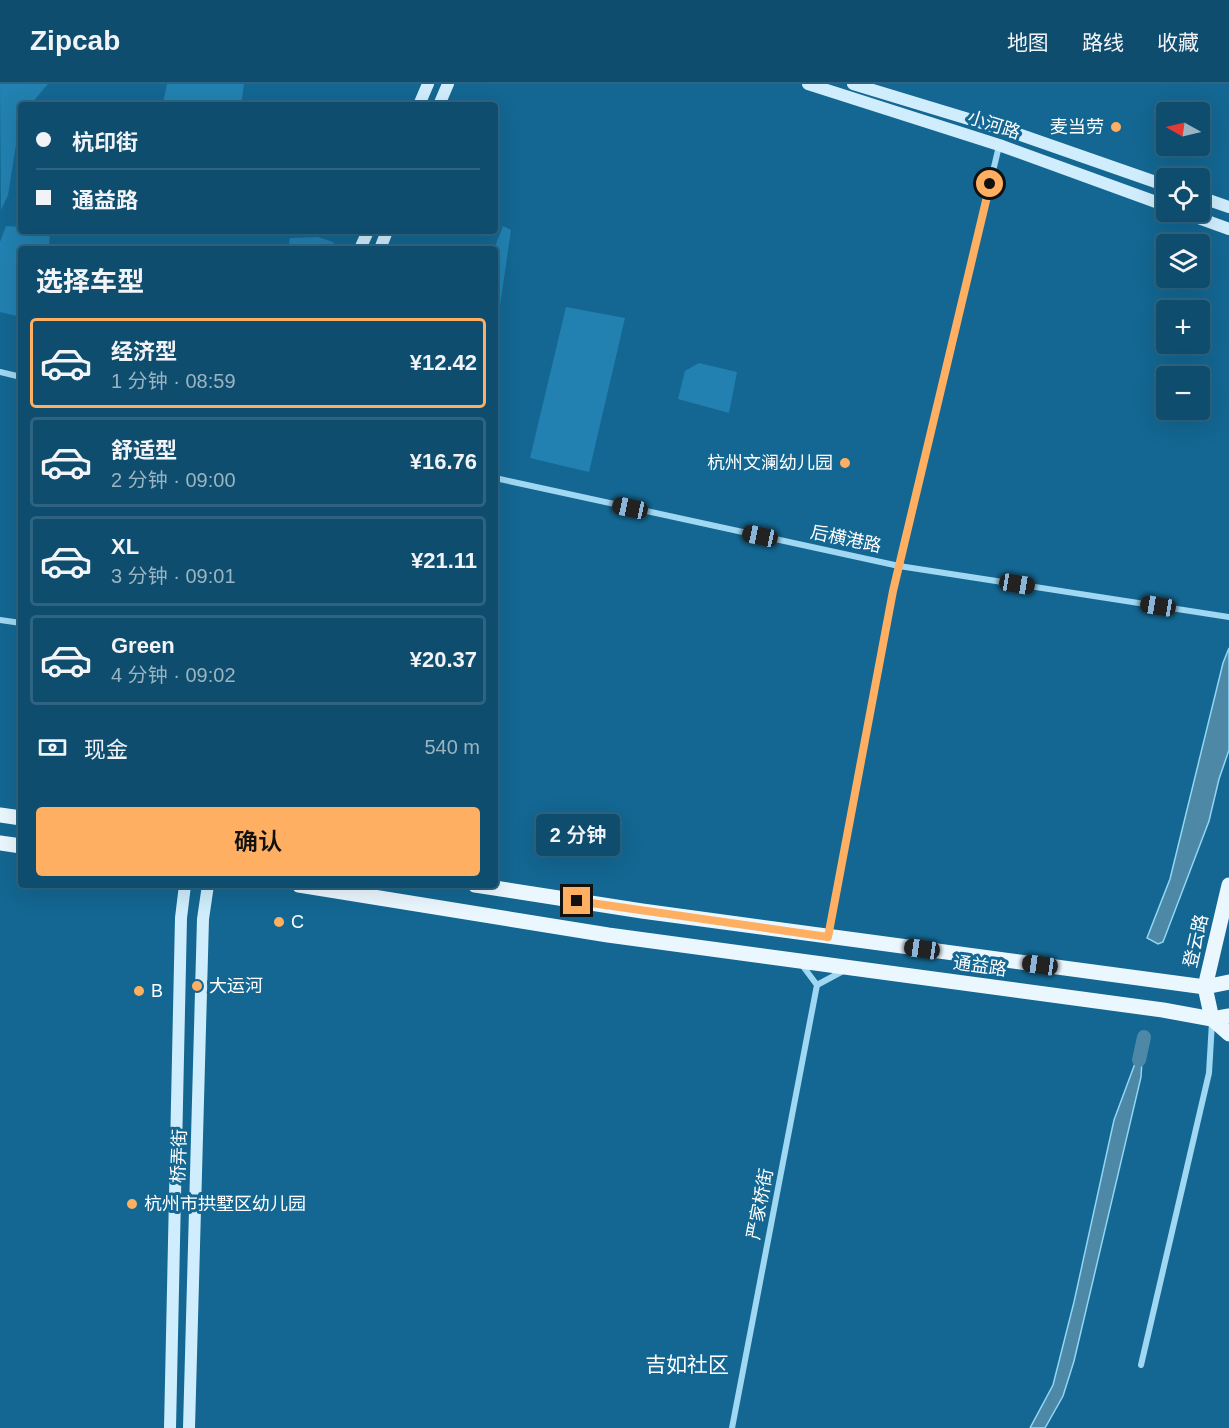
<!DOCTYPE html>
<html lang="zh">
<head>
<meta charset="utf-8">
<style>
  :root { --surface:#0e4d6e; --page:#1c5776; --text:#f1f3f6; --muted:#9bb4c2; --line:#2e6481; --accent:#ffaf61 }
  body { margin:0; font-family:Arial,"Noto Sans SC",sans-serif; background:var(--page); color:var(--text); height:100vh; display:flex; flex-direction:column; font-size:22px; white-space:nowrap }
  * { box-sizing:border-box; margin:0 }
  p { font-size:20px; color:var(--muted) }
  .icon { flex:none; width:33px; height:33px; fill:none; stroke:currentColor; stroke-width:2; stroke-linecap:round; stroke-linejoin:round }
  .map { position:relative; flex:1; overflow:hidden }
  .panel { position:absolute; left:18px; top:162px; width:480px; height:642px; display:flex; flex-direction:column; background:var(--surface); border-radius:6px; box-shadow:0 6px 24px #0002,0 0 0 2px var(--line) }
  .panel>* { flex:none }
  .hud { position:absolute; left:18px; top:18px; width:480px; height:132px; border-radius:6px; box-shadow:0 6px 24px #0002,0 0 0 2px var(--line); display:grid; align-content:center; height:132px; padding:0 18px; background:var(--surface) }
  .needle { width:39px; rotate:278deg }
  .buttons { position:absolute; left:1156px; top:18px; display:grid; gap:12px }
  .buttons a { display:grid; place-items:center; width:54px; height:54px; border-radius:6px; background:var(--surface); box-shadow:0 6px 24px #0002,0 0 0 2px var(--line); font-size:30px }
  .end { position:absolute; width:27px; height:27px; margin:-14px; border:8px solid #ffaf61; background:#111; box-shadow:0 0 0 3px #111 }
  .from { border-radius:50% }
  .bubble { position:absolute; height:42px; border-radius:6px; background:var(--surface); box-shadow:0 6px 24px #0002,0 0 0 2px var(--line); font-size:20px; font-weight:600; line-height:42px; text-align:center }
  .car { position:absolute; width:18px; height:36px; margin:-18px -9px; border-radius:8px; box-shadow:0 0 4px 2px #0007; background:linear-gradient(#222 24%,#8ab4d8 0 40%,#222 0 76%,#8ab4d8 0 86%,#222 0) }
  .hud b { display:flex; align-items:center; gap:21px; height:57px; font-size:22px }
  .hud b+b { border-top:2px solid var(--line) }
  .hud i { width:15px; height:15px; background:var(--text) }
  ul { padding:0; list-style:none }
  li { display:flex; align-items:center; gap:18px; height:90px; margin:0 12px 9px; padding:0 6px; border:3px solid var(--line); border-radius:6px }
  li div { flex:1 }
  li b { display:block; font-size:22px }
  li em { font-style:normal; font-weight:600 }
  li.on { border-color:var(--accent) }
  li>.icon { width:54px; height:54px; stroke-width:1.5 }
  h2 { padding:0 18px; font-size:27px; line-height:72px }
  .pay { display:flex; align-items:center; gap:15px; height:66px; padding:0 18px; font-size:22px }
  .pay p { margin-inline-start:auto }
  .primary-button { display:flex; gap:12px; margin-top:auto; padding:12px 18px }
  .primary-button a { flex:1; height:69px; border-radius:6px; background:var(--accent); color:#111; font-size:24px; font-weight:600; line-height:69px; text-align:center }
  header { display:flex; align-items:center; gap:36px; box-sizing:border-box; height:84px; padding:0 30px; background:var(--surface); border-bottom:2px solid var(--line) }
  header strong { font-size:28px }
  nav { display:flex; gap:33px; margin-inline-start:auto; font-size:21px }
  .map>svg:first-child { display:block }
  .green { fill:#2281b0 }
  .water { fill:#4d88a6; stroke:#92d6f5; stroke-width:1.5 }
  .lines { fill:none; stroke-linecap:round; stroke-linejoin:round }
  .canal { stroke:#4d88a6; stroke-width:14 }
  .street { stroke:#a0d7f2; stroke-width:6 }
  .secondary { stroke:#cfedfc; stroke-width:12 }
  .primary { stroke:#ebf7ff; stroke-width:15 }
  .route { stroke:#ffaf61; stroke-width:8 }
  .poi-dot { fill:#ffaf61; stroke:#136792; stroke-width:2 }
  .labels { text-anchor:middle; stroke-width:6; stroke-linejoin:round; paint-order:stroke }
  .street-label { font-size:18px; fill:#fff; stroke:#136792 }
  .poi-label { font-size:18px; fill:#fff; stroke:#136792; text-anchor:start }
  .quarter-label { font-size:21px; fill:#fff; stroke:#136792 }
</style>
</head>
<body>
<header>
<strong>Zipcab</strong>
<nav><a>地图</a><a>路线</a><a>收藏</a></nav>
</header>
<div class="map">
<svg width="1229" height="1344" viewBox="0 0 1229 1344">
  <rect width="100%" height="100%" fill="#136792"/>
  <!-- green -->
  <g class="green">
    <polygon points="0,0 48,0 30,21 21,21 21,47 16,61 8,111 1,126"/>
    <polygon points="167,0 244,0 241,21 161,21 163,19"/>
    <polygon points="6,142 21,143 21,147 50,147 49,165 21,165 21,233 0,228 0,158"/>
    <polygon points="503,142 511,146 500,222 495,239 494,165"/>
    <polygon points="318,153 333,158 337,165 288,165 290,154"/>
    <polygon points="566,223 625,234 589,388 530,374"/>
    <polygon points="699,279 737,288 729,329 678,315 685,287"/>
  </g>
  <!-- water -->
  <g class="water">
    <polygon points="1229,564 1229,666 1219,695 1209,737 1163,858 1158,860 1147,854 1170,795 1223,579"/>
    <polygon points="1143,958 1141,993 1074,1277 1063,1312 1045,1344 1030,1344 1053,1301 1074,1218 1114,1036"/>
  </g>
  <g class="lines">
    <!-- canal -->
    <polyline class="canal" points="1139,976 1144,953"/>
    <!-- street -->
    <g class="street">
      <polyline points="0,288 21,293"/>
      <polyline points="495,394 899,482 1229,533"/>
      <polyline points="0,536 21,539"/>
      <polyline points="828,852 893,507 999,62"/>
      <polyline points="817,901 843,887"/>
      <polyline points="1141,1281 1209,989 1212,938"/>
      <polyline points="732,1344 817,901 802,881"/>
    </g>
    <!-- secondary -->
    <g class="secondary">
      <polyline points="808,0 999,61 1167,122"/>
      <polyline points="853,0 1018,50 1167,102"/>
      <polyline points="419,21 428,0"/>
      <polyline points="439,21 448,0"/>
      <polyline points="1200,113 1229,123"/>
      <polyline points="1182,128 1229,145"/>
      <polyline points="360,165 368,147"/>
      <polyline points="380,165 387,147"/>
      <polyline points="170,1344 181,834 185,801"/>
      <polyline points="189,1344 203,835 208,801"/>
    </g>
    <!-- primary -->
    <g class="primary">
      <polyline points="0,731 21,734"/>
      <polyline points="0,759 21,762"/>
      <polyline points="299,801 608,851 1163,926 1212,935 1229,932"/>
      <polyline points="475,801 642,827 1205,903 1229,898"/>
      <polyline points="1229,801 1205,903 1212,935 1229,950"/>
    </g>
  </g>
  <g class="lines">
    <!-- route -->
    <polyline class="route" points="577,817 828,853 893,507 990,100"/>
  </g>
  <!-- markers -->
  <g class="poi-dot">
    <circle cx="1116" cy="43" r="6"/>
    <circle cx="845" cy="379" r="6"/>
    <circle cx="279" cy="838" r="6"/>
    <circle cx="197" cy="902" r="6"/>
    <circle cx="139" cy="907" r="6"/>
    <circle cx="132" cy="1120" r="6"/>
  </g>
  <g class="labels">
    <!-- street labels -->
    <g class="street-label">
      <text transform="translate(994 41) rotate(18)" y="6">小河路</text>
      <text transform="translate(846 455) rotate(12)" y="6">后横港路</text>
      <text transform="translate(1196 857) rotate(-77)" y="6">登云路</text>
      <text transform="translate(980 882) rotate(8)" y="6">通益路</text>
      <text transform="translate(179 1072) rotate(-88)" y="6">桥弄街</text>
      <text transform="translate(760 1120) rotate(-79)" y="6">严家桥街</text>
    </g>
    <!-- poi labels -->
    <g class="poi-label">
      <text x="1104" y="49" text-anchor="end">麦当劳</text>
      <text x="833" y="385" text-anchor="end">杭州文澜幼儿园</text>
      <text x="291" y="844">C</text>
      <text x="209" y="908">大运河</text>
      <text x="151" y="913">B</text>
      <text x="144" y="1126">杭州市拱墅区幼儿园</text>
    </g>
    <!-- quarter labels -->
    <g class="quarter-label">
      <text x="687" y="1288">吉如社区</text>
    </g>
  </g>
</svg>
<div class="buttons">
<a><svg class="needle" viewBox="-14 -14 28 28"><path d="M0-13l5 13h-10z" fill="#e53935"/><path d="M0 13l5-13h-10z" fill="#9bb4c2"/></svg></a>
<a><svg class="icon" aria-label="locate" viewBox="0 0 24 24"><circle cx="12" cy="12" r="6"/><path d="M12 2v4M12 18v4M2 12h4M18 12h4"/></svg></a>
<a><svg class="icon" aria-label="layers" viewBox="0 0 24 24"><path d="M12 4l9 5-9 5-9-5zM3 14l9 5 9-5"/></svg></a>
<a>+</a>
<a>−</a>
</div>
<i class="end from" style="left:990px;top:100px"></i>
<i class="end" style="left:577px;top:817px"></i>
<div class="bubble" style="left:536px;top:730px;width:84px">2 分钟</div>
<i class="car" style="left:630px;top:424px;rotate:282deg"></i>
<i class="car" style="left:760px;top:452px;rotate:282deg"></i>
<i class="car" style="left:1017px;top:500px;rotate:99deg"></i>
<i class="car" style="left:1158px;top:522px;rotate:279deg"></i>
<i class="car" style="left:922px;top:865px;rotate:278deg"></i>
<i class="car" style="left:1040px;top:881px;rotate:278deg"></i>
<div class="hud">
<b><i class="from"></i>杭印街</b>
<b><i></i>通益路</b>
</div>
<section class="panel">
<h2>选择车型</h2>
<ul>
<li class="on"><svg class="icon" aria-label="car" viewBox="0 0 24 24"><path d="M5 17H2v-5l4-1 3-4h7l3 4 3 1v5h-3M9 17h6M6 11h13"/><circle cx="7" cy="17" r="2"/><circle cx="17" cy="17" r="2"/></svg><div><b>经济型</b><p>1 分钟 · 08:59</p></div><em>¥12.42</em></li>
<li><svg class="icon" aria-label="car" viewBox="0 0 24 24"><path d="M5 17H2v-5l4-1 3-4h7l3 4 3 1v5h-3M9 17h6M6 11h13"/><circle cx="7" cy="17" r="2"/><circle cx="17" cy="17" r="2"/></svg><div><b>舒适型</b><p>2 分钟 · 09:00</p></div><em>¥16.76</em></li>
<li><svg class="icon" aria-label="car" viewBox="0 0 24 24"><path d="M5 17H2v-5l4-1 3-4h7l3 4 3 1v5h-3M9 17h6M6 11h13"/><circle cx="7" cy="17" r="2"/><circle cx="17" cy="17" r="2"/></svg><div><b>XL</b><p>3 分钟 · 09:01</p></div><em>¥21.11</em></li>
<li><svg class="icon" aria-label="car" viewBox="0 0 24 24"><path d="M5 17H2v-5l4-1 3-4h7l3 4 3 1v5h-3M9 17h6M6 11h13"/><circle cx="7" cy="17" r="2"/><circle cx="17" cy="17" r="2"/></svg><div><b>Green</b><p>4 分钟 · 09:02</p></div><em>¥20.37</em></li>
</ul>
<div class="pay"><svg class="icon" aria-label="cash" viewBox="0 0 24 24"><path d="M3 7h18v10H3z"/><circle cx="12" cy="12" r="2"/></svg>现金<p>540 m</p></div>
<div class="primary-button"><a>确认</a></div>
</section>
</div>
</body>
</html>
